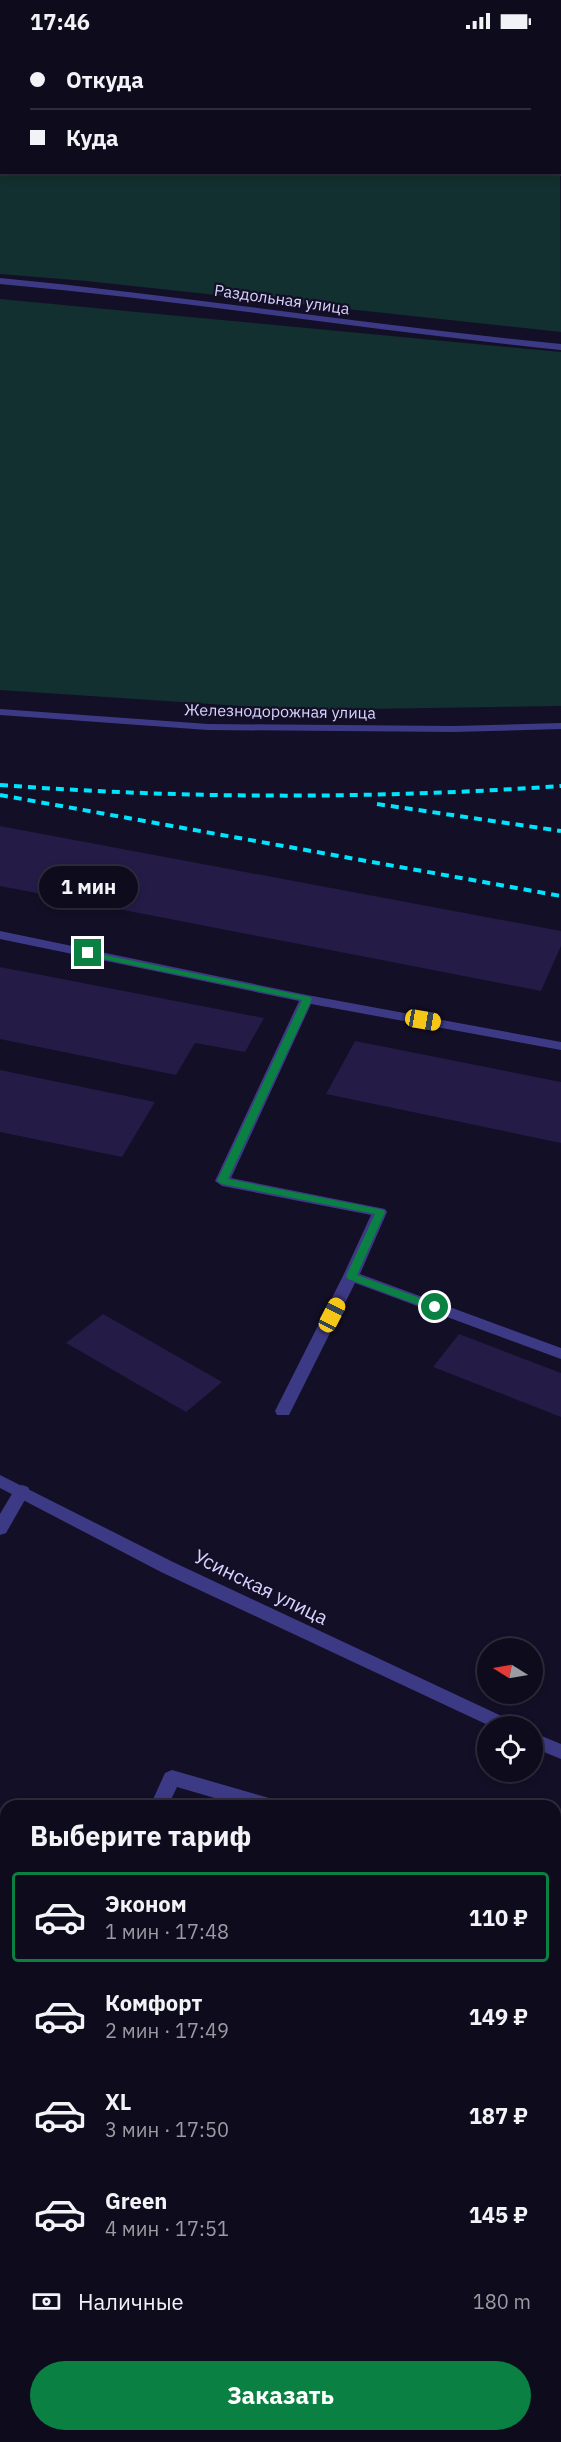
<!DOCTYPE html>
<html lang="ru">
<head>
<meta charset="utf-8">
<style>
  :root { --surface:#0e0b1c; --page:#1c1929; --text:#f1f3f6; --muted:#9b9ba3; --line:#2e2b3b; --accent:#0b8043 }
  body { margin:0; font-family:"IBM Plex Sans",sans-serif; background:var(--page); color:var(--text); height:100vh; display:flex; flex-direction:column; font-size:22px; white-space:nowrap }
  * { box-sizing:border-box; margin:0 }
  p { font-size:20px; color:var(--muted) }
  .icon { flex:none; width:33px; height:33px; fill:none; stroke:currentColor; stroke-width:2; stroke-linecap:round; stroke-linejoin:round }
  .map { position:relative; flex:1; overflow:hidden }
  .sheet { position:absolute; left:0px; top:1758px; width:561px; height:642px; display:flex; flex-direction:column; background:var(--surface); border-radius:18px 18px 0 0; box-shadow:0 3px 9px #0003,0 0 0 2px var(--line) }
  .sheet>* { flex:none }
  .top-card { position:absolute; left:0px; top:0px; width:561px; height:132px; box-shadow:0 3px 9px #0003,0 0 0 2px var(--line); display:grid; align-content:center; height:132px; padding:0 30px; background:var(--surface) }
  .needle { width:39px; rotate:281deg }
  .controls { position:absolute; left:477px; top:1596px; display:grid; gap:12px }
  .controls a { display:grid; place-items:center; width:66px; height:66px; border-radius:50%; background:var(--surface); box-shadow:0 3px 9px #0003,0 0 0 2px var(--line); font-size:30px }
  .end { position:absolute; width:27px; height:27px; margin:-14px; border:8px solid #0b8043; background:#fff; box-shadow:0 0 0 3px #fff }
  .from { border-radius:50% }
  .bubble { position:absolute; height:42px; border-radius:21px; background:var(--surface); box-shadow:0 3px 9px #0003,0 0 0 2px var(--line); font-size:20px; font-weight:700; line-height:42px; text-align:center }
  .car { position:absolute; width:18px; height:36px; margin:-18px -9px; border-radius:8px; box-shadow:0 0 4px 2px #0007; background:linear-gradient(#f5c518 24%,#345 0 40%,#f5c518 0 76%,#345 0 86%,#f5c518 0) }
  .top-card b { display:flex; align-items:center; gap:21px; height:57px; font-size:22px }
  .top-card b+b { border-top:2px solid var(--line) }
  .top-card i { width:15px; height:15px; background:var(--text) }
  ul { padding:0; list-style:none }
  li { display:flex; align-items:center; gap:18px; height:90px; margin:0 12px 9px; padding:0 18px; border:3px solid transparent; border-radius:6px }
  li div { flex:1 }
  li b { display:block; font-size:22px }
  li em { font-style:normal; font-weight:700 }
  li.current { border-color:var(--accent) }
  li>.icon { width:54px; height:54px; stroke-width:1.5 }
  h2 { padding:0 30px; font-size:27px; line-height:72px }
  .pay { display:flex; align-items:center; gap:15px; height:66px; padding:0 30px; font-size:22px }
  .pay p { margin-inline-start:auto }
  .action { display:flex; gap:12px; margin-top:auto; padding:12px 30px }
  .action a { flex:1; height:69px; border-radius:36px; background:var(--accent); color:#fff; font-size:24px; font-weight:700; line-height:69px; text-align:center }
  .status { display:flex; justify-content:space-between; align-items:center; height:42px; padding:0 30px; background:var(--surface); direction:ltr }
  .status svg { height:16px; fill:currentColor }
  .map>svg:first-child { display:block }
  .green { fill:#12302f }
  .building { fill:#241b47 }
  .lines { fill:none; stroke-linecap:round; stroke-linejoin:round }
  .lane { fill:#3d3a85; fill-rule:evenodd }
  .street { fill:#3d3a85; fill-rule:evenodd }
  .secondary { fill:#6f6bff; fill-rule:evenodd }
  .rail { stroke:#00e5ff; stroke-width:4; stroke-dasharray:8 6; stroke-linecap:butt }
  .route { fill:#0b8043 }
  .labels { text-anchor:middle; stroke-width:4.5; stroke-linejoin:round; paint-order:stroke }
  .far-street-label { font-size:16px; fill:#d9d4ff; stroke:#130f26 }
  .street-label { font-size:20px; fill:#d9d4ff; stroke:#130f26 }
</style>
</head>
<body>
<div class="status"><b>17:46</b><svg viewBox="0 0 49 12"><path d="M0 12V9h3v3zM5 12V6h3v6zM10 12V3h3v9zM15 12V0h3v12zM26 1h20v11H26zM47 4h2v5h-2z"/></svg></div>
<div class="map">
<svg width="561" height="2400" viewBox="0 0 561 2400">
  <rect width="100%" height="100%" fill="#130f26"/>
  <!-- green -->
  <g class="green">
    <polygon points="560,106 561,290 86,239 0,232 0,110 2,130 560,130"/>
    <polygon points="0,257 561,310 561,664 299,668 0,648"/>
  </g>
  <!-- building -->
  <g class="building">
    <polygon points="0,784 561,889 561,904 541,949 0,844"/>
    <polygon points="0,925 264,976 245,1010 195,1001 176,1033 0,997"/>
    <polygon points="355,999 561,1040 561,1101 326,1052"/>
    <polygon points="0,1028 155,1060 122,1115 0,1090"/>
    <polygon points="103,1272 222,1340 186,1370 66,1301"/>
    <polygon points="459,1292 561,1331 561,1375 433,1325"/>
    <polygon points="555,1875 561,1877 561,1894 555,1911"/>
    <polygon points="0,1979 6,1981 6,2033 0,2047"/>
    <polygon points="182,2394 273,2394 276,2400 169,2400"/>
  </g>
  <g class="lines">
    <!-- lane -->
    <g class="lane">
      <rect x="115" y="0" width="6" height="2"/>
      <polygon points="200,0 271,0 271,1 197,2"/>
      <polygon points="374,0 459,0 371,2"/>
      <rect x="560" y="64" width="1" height="4"/>
      <rect x="560" y="96" width="1" height="4"/>
      <rect x="0" y="102" width="2" height="4"/>
      <path d="M0,236C188,254 374,284 561,302V308C374,289 188,259 0,242Z"/>
      <polygon points="0,889 307,953 561,1000 561,1008 311,962 231,1136 385,1167 387,1170 360,1232 561,1306 561,1317 355,1241 289,1373 277,1373 275,1369 343,1234 371,1173 222,1144 215,1139 299,959 0,897"/>
      <polygon points="22,1443 28,1445 30,1449 6,1491 0,1493 0,1472 16,1445"/>
      <polygon points="172,1728 269,1756 276,1758 278,1764 242,1764 177,1745 168,1764 150,1764 165,1731"/>
      <polygon points="0,1926 6,1928 6,1946 0,1944"/>
    </g>
    <!-- street -->
    <g class="street">
      <polygon points="0,667 208,682 454,684 561,681 561,687 454,690 208,688 0,673"/>
      <polygon points="0,1433 173,1520 512,1679 515,1684 490,1684 161,1530 0,1446"/>
      <polygon points="532,1690 561,1702 561,1717 532,1705"/>
      <polygon points="0,2178 6,2180 6,2200 0,2198"/>
      <polygon points="561,2302 561,2331 555,2333 555,2304"/>
    </g>
    <!-- secondary -->
    <g class="secondary">
      <rect x="560" y="36" width="1" height="4"/>
      <rect x="0" y="41" width="2" height="4"/>
    </g>
    <!-- rail -->
    <g class="rail">
      <path d="M0,743C187,757 374,757 561,744"/>
      <polyline points="0,753 561,854"/>
      <polyline points="377,762 561,789"/>
    </g>
  </g>
  <!-- route -->
  <polygon class="route" points="85,909 310,955 312,957 228,1137 384,1168 385,1170 357,1233 439,1263 439,1268 432,1268 348,1237 346,1234 375,1172 222,1142 217,1139 302,958 88,914 85,913"/>
  <g class="labels">
    <!-- far-street labels -->
    <g class="far-street-label">
      <text transform="translate(282 257) rotate(8)" y="6">Раздольная улица</text>
      <text transform="translate(280 669) rotate(1)" y="6">Железнодорожная улица</text>
    </g>
    <!-- street labels -->
    <g class="street-label">
      <text transform="translate(261 1545) rotate(26)" y="7">Усинская улица</text>
    </g>
  </g>
</svg>
<div class="controls">
<a><svg class="needle" viewBox="-14 -14 28 28"><path d="M0-13l5 13h-10z" fill="#e53935"/><path d="M0 13l5-13h-10z" fill="#9b9ba3"/></svg></a>
<a><svg class="icon" aria-label="locate" viewBox="0 0 24 24"><circle cx="12" cy="12" r="6"/><path d="M12 2v4M12 18v4M2 12h4M18 12h4"/></svg></a>
</div>
<i class="end from" style="left:435px;top:1265px"></i>
<i class="end" style="left:88px;top:911px"></i>
<div class="bubble" style="left:39px;top:824px;width:99px">1 мин</div>
<i class="car" style="left:423px;top:978px;rotate:100deg"></i>
<i class="car" style="left:332px;top:1273px;rotate:27deg"></i>
<div class="top-card">
<b><i class="from"></i>Откуда</b>
<b><i></i>Куда</b>
</div>
<section class="sheet">
<h2>Выберите тариф</h2>
<ul>
<li class="current"><svg class="icon" aria-label="car" viewBox="0 0 24 24"><path d="M5 17H2v-5l4-1 3-4h7l3 4 3 1v5h-3M9 17h6M6 11h13"/><circle cx="7" cy="17" r="2"/><circle cx="17" cy="17" r="2"/></svg><div><b>Эконом</b><p>1 мин · 17:48</p></div><em>110 ₽</em></li>
<li><svg class="icon" aria-label="car" viewBox="0 0 24 24"><path d="M5 17H2v-5l4-1 3-4h7l3 4 3 1v5h-3M9 17h6M6 11h13"/><circle cx="7" cy="17" r="2"/><circle cx="17" cy="17" r="2"/></svg><div><b>Комфорт</b><p>2 мин · 17:49</p></div><em>149 ₽</em></li>
<li><svg class="icon" aria-label="car" viewBox="0 0 24 24"><path d="M5 17H2v-5l4-1 3-4h7l3 4 3 1v5h-3M9 17h6M6 11h13"/><circle cx="7" cy="17" r="2"/><circle cx="17" cy="17" r="2"/></svg><div><b>XL</b><p>3 мин · 17:50</p></div><em>187 ₽</em></li>
<li><svg class="icon" aria-label="car" viewBox="0 0 24 24"><path d="M5 17H2v-5l4-1 3-4h7l3 4 3 1v5h-3M9 17h6M6 11h13"/><circle cx="7" cy="17" r="2"/><circle cx="17" cy="17" r="2"/></svg><div><b>Green</b><p>4 мин · 17:51</p></div><em>145 ₽</em></li>
</ul>
<div class="pay"><svg class="icon" aria-label="cash" viewBox="0 0 24 24"><path d="M3 7h18v10H3z"/><circle cx="12" cy="12" r="2"/></svg>Наличные<p>180 m</p></div>
<div class="action"><a>Заказать</a></div>
</section>
</div>
</body>
</html>
